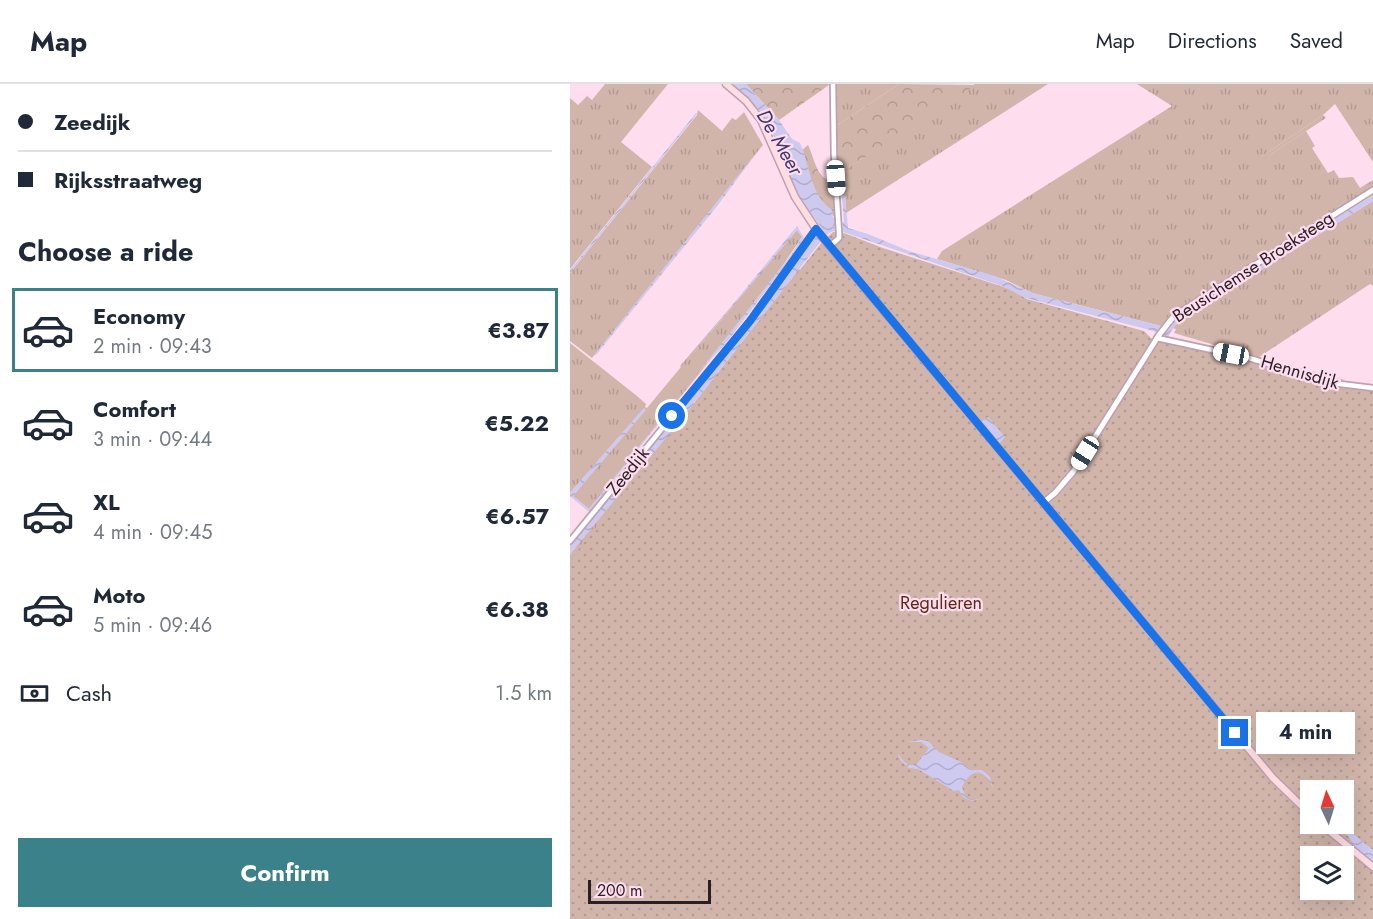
<!DOCTYPE html>
<html lang="en">
<head>
<meta charset="utf-8">
<style>
  :root { --surface:#fff; --page:#f2f2f3; --text:#1f2937; --muted:#747a83; --line:#e0e1e3; --accent:#3a8189 }
  body { margin:0; font-family:Jost,sans-serif; background:var(--page); color:var(--text); height:100vh; display:flex; flex-direction:column; font-size:22px; white-space:nowrap }
  * { box-sizing:border-box; margin:0 }
  p { font-size:20px; color:var(--muted) }
  .icon { flex:none; width:33px; height:33px; fill:none; stroke:currentColor; stroke-width:2; stroke-linecap:round; stroke-linejoin:round }
  .map { position:relative; flex:1; overflow:hidden }
  .drawer { display:flex; flex-direction:column; background:var(--surface); width:570px }
  .drawer>* { flex:none }
  .guide { display:grid; align-content:center; height:132px; padding:0 18px; background:var(--surface) }
  .needle { width:39px; rotate:356deg }
  .controls { position:absolute; left:730px; top:696px; display:grid; gap:12px }
  .controls a { display:grid; place-items:center; width:54px; height:54px; border-radius:0px; background:var(--surface); box-shadow:0 6px 24px #0002; font-size:30px }
  .scale { position:absolute; left:18px; bottom:15px; width:123px; box-sizing:border-box; padding-left:6px; border:3px solid #2a1f25; border-top:0; font-size:16px; line-height:21px; white-space:nowrap; color:#2a1f25; -webkit-text-stroke:4px #feddee; paint-order:stroke }
  .end { position:absolute; width:27px; height:27px; margin:-14px; border:8px solid #1a73e8; background:#fff; box-shadow:0 0 0 3px #fff }
  .from { border-radius:50% }
  .bubble { position:absolute; height:42px; border-radius:0px; background:var(--surface); box-shadow:0 6px 24px #0002; font-size:20px; font-weight:700; line-height:42px; text-align:center }
  .car { position:absolute; width:18px; height:36px; margin:-18px -9px; border-radius:8px; box-shadow:0 0 4px 2px #0007; background:linear-gradient(#fff 24%,#345 0 40%,#fff 0 76%,#345 0 86%,#fff 0) }
  .guide b { display:flex; align-items:center; gap:21px; height:57px; font-size:22px }
  .guide b+b { border-top:2px solid var(--line) }
  .guide i { width:15px; height:15px; background:var(--text) }
  ul { padding:0; list-style:none }
  li { display:flex; align-items:center; gap:18px; height:84px; margin:0 12px 9px; padding:0 6px; border:3px solid transparent; border-radius:0px }
  li div { flex:1 }
  li b { display:block; font-size:22px }
  li em { font-style:normal; font-weight:700 }
  li.active { border-color:var(--accent) }
  li>.icon { width:54px; height:54px; stroke-width:1.5 }
  h2 { padding:0 18px; font-size:27px; line-height:72px }
  .pay { display:flex; align-items:center; gap:15px; height:66px; padding:0 18px; font-size:22px }
  .pay p { margin-inline-start:auto }
  .button { display:flex; gap:12px; margin-top:auto; padding:12px 18px }
  .button a { flex:1; height:69px; border-radius:0px; background:var(--accent); color:#fff; font-size:24px; font-weight:700; line-height:69px; text-align:center }
  header { display:flex; align-items:center; gap:36px; box-sizing:border-box; height:84px; padding:0 30px; background:var(--surface); border-bottom:2px solid var(--line) }
  header strong { font-size:28px }
  nav { display:flex; gap:33px; margin-inline-start:auto; font-size:21px }
  main { display:flex; flex:1; min-height:0 }
  .map>svg:first-child { display:block }
  .grass { fill:url(#grass-tufts) }
  .forest { fill:url(#forest-crowns) }
  .park { fill:url(#park-dots); fill-rule:evenodd }
  .water { fill:url(#water-waves) }
  .lines { fill:none; stroke-linecap:round; stroke-linejoin:round }
  .minor-casing { stroke:#bfa0b0; stroke-width:8 }
  .tertiary-casing { stroke:#bfa0b0; stroke-width:8 }
  .secondary-casing { stroke:#bfa0b0; stroke-width:9 }
  .minor { stroke:#fff; stroke-width:4.5 }
  .tertiary { stroke:#fff; stroke-width:5 }
  .secondary { stroke:#ffdde1; stroke-width:6 }
  .route { stroke:#1a73e8; stroke-width:8 }
  .labels { text-anchor:middle; stroke-width:4.5; stroke-linejoin:round; paint-order:stroke }
  .street-label { font-size:18px; fill:#2a1f25; stroke:#feddee }
  .park-label { font-size:18px; fill:#5d2a14; stroke:#feddee }
  .water-label { font-size:20px; font-style:italic; fill:#42396a; stroke:#feddee }
</style>
</head>
<body>
<header>
<strong>Map</strong>
<nav><a>Map</a><a>Directions</a><a>Saved</a></nav>
</header>
<main>
<section class="drawer">
<div class="guide">
<b><i class="from"></i>Zeedijk</b>
<b><i></i>Rijksstraatweg</b>
</div>
<h2>Choose a ride</h2>
<ul>
<li class="active"><svg class="icon" aria-label="car" viewBox="0 0 24 24"><path d="M5 17H2v-5l4-1 3-4h7l3 4 3 1v5h-3M9 17h6M6 11h13"/><circle cx="7" cy="17" r="2"/><circle cx="17" cy="17" r="2"/></svg><div><b>Economy</b><p>2 min · 09:43</p></div><em>€3.87</em></li>
<li><svg class="icon" aria-label="car" viewBox="0 0 24 24"><path d="M5 17H2v-5l4-1 3-4h7l3 4 3 1v5h-3M9 17h6M6 11h13"/><circle cx="7" cy="17" r="2"/><circle cx="17" cy="17" r="2"/></svg><div><b>Comfort</b><p>3 min · 09:44</p></div><em>€5.22</em></li>
<li><svg class="icon" aria-label="car" viewBox="0 0 24 24"><path d="M5 17H2v-5l4-1 3-4h7l3 4 3 1v5h-3M9 17h6M6 11h13"/><circle cx="7" cy="17" r="2"/><circle cx="17" cy="17" r="2"/></svg><div><b>XL</b><p>4 min · 09:45</p></div><em>€6.57</em></li>
<li><svg class="icon" aria-label="car" viewBox="0 0 24 24"><path d="M5 17H2v-5l4-1 3-4h7l3 4 3 1v5h-3M9 17h6M6 11h13"/><circle cx="7" cy="17" r="2"/><circle cx="17" cy="17" r="2"/></svg><div><b>Moto</b><p>5 min · 09:46</p></div><em>€6.38</em></li>
</ul>
<div class="pay"><svg class="icon" aria-label="cash" viewBox="0 0 24 24"><path d="M3 7h18v10H3z"/><circle cx="12" cy="12" r="2"/></svg>Cash<p>1.5 km</p></div>
<div class="button"><a>Confirm</a></div>
</section>
<div class="map">
<svg width="803" height="835" viewBox="0 0 803 835">
  <defs>
    <pattern id="grass-tufts" width="24" height="20" patternUnits="userSpaceOnUse" patternTransform="scale(1.5)"><rect width="24" height="20" fill="#d1b5aa"/><path d="M3 7l-1-3M5 7V3M7 7l1-3M15 17l-1-3M17 17v-4M19 17l1-3" fill="none" stroke="#b49b92"/></pattern>
    <pattern id="forest-crowns" width="20" height="18" patternUnits="userSpaceOnUse" patternTransform="scale(1.5)"><rect width="20" height="18" fill="#d1b5aa"/><path d="M2 6a3 3 0 1 1 6 0M12 15a3 3 0 1 1 6 0" fill="none" stroke="#b49b92"/></pattern>
    <pattern id="park-dots" width="8" height="8" patternUnits="userSpaceOnUse" patternTransform="scale(1.5)"><rect width="8" height="8" fill="#d1b5aa"/><path d="M2 2h.1M6 6h.1" fill="none" stroke="#b49b92" stroke-width="1.8" stroke-linecap="round"/></pattern>
    <pattern id="water-waves" width="16" height="10" patternUnits="userSpaceOnUse" patternTransform="scale(1.5)"><rect width="16" height="10" fill="#cecaef"/><path d="M0 5q4-4 8 0t8 0" fill="none" stroke="#b1adcd"/></pattern>
  </defs>
  <rect width="100%" height="100%" fill="#feddee"/>
  <!-- grass -->
  <g class="grass">
    <polygon points="35,0 98,0 51,58 82,83 0,185 0,14 8,21 17,12 22,16"/>
    <polygon points="267,0 329,0 266,42"/>
    <polygon points="405,0 478,0 276,129 275,111 270,112 269,90"/>
    <polygon points="567,0 803,0 803,78 765,20 753,31 691,73 698,72 736,47 745,62 742,64 758,89 764,86 769,94 783,93 790,104 803,96 803,105 608,226 591,242 462,209 436,196 367,175 372,167 602,22"/>
    <polygon points="128,26 152,47 162,34 166,36 174,28 193,61 22,274 0,257 0,189 127,31"/>
    <polygon points="803,117 803,202 800,200 689,273 775,296 752,295 649,267 648,262 604,249 606,245 602,244 611,236"/>
    <polygon points="227,146 232,153 213,181 129,290 19,425 3,412 74,324 0,409 0,259 67,312 76,320 75,323 77,324 111,283 110,282"/>
    <polygon points="229,185 238,191 0,483 0,470 135,305"/>
  </g>
  <!-- forest -->
  <g class="forest">
    <polygon points="176,0 258,0 259,1 209,36"/>
    <polygon points="329,0 406,1 269,90 266,42"/>
    <polygon points="753,31 756,34 698,72 703,76 699,78 691,73"/>
    <path d="M238,61C245,75 246,95 263,97L267,143L262,142L266,134C247,120 238,88 232,66Z"/>
  </g>
  <!-- park -->
  <path class="park" d="M263,148L274,149L313,164L440,205L457,215L574,247L582,255L677,276L753,300L803,306V835H0V476L252,158ZM741,706H774V740H741ZM741,772H774V806H741Z"/>
  <!-- water -->
  <g class="water">
    <path d="M163,0H176L209,36L222,55L230,59C241,83 239,109 262,126L263,133L266,134L262,142L267,143V146L259,149L248,161L119,326L0,470V462L133,299L251,146V143L232,117L221,97L201,45L192,29Z"/>
    <polygon points="126,29 127,30 0,189 0,186"/>
    <polygon points="188,67 148,121 26,271 25,270"/>
    <polygon points="275,111 278,144 298,150 339,167 425,192 462,209 595,243 613,228 803,111 803,117 611,236 603,244 597,255 591,254 591,250 580,246 456,214 432,202 273,148 270,144 273,144 272,139 274,138 272,112"/>
    <polygon points="227,142 234,154 227,166 156,259 128,289 221,171 232,153 227,146 114,280"/>
    <polygon points="123,295 19,428 0,412 0,409 74,324 76,326 3,412 19,425"/>
    <polygon points="418,333 435,353 429,360 411,338"/>
    <path d="M350,656L358,657L369,668L391,678L402,686H412L420,693L423,704C414,684 402,683 392,703L395,711L403,716L414,714L402,717L393,713L389,706L384,707L348,685L339,684L331,677L327,669C332,675 336,683 346,681L359,664L351,658H337Z"/>
    <polygon points="765,740 771,740 803,766 803,779 784,762 779,753"/>
  </g>
  <g class="lines">
    <defs>
      <g id="minor">
        <polyline points="260,162 269,154 269,149 264,71 263,0"/>
        <polyline points="587,254 679,274 762,299 803,304"/>
        <polyline points="0,457 180,237 246,145"/>
      </g>
      <polyline id="tertiary" points="473,419 485,409 503,388 589,251 604,232 803,106"/>
      <g id="secondary">
        <polyline points="156,0 176,17 191,36 225,113 248,148 703,694 741,731"/>
        <polyline points="751,740 803,783"/>
      </g>
    </defs>
    <!-- minor casing -->
    <use href="#minor" class="minor-casing"/>
    <!-- tertiary casing -->
    <use href="#tertiary" class="tertiary-casing"/>
    <!-- secondary casing -->
    <use href="#secondary" class="secondary-casing"/>
    <!-- minor -->
    <use href="#minor" class="minor"/>
    <!-- tertiary -->
    <use href="#tertiary" class="tertiary"/>
    <!-- secondary -->
    <use href="#secondary" class="secondary"/>
  </g>
  <g class="lines">
    <!-- route -->
    <polyline class="route" points="102,332 180,237 246,145 665,649"/>
  </g>
  <g class="labels">
    <!-- street labels -->
    <g class="street-label">
      <text transform="translate(683 183) rotate(-33)" y="6">Beusichemse Broeksteeg</text>
      <text transform="translate(730 288) rotate(16)" y="6">Hennisdijk</text>
      <text transform="translate(58 387) rotate(-51)" y="6">Zeedijk</text>
    </g>
    <!-- park labels -->
    <g class="park-label">
      <text x="371" y="525">Regulieren</text>
    </g>
    <!-- water labels -->
    <g class="water-label">
      <text transform="translate(210 58) rotate(60)" y="7">De Meer</text>
    </g>
  </g>
</svg>
<div class="controls">
<a><svg class="needle" viewBox="-14 -14 28 28"><path d="M0-13l5 13h-10z" fill="#e53935"/><path d="M0 13l5-13h-10z" fill="#747a83"/></svg></a>
<a><svg class="icon" aria-label="layers" viewBox="0 0 24 24"><path d="M12 4l9 5-9 5-9-5zM3 14l9 5 9-5"/></svg></a>
</div>
<div class="scale">200 m</div>
<i class="end from" style="left:102px;top:332px"></i>
<i class="end" style="left:665px;top:649px"></i>
<div class="bubble" style="left:686px;top:628px;width:99px">4 min</div>
<i class="car" style="left:266px;top:94px;rotate:176deg"></i>
<i class="car" style="left:661px;top:270px;rotate:281deg"></i>
<i class="car" style="left:515px;top:369px;rotate:212deg"></i>
</div>
</main>
</body>
</html>
